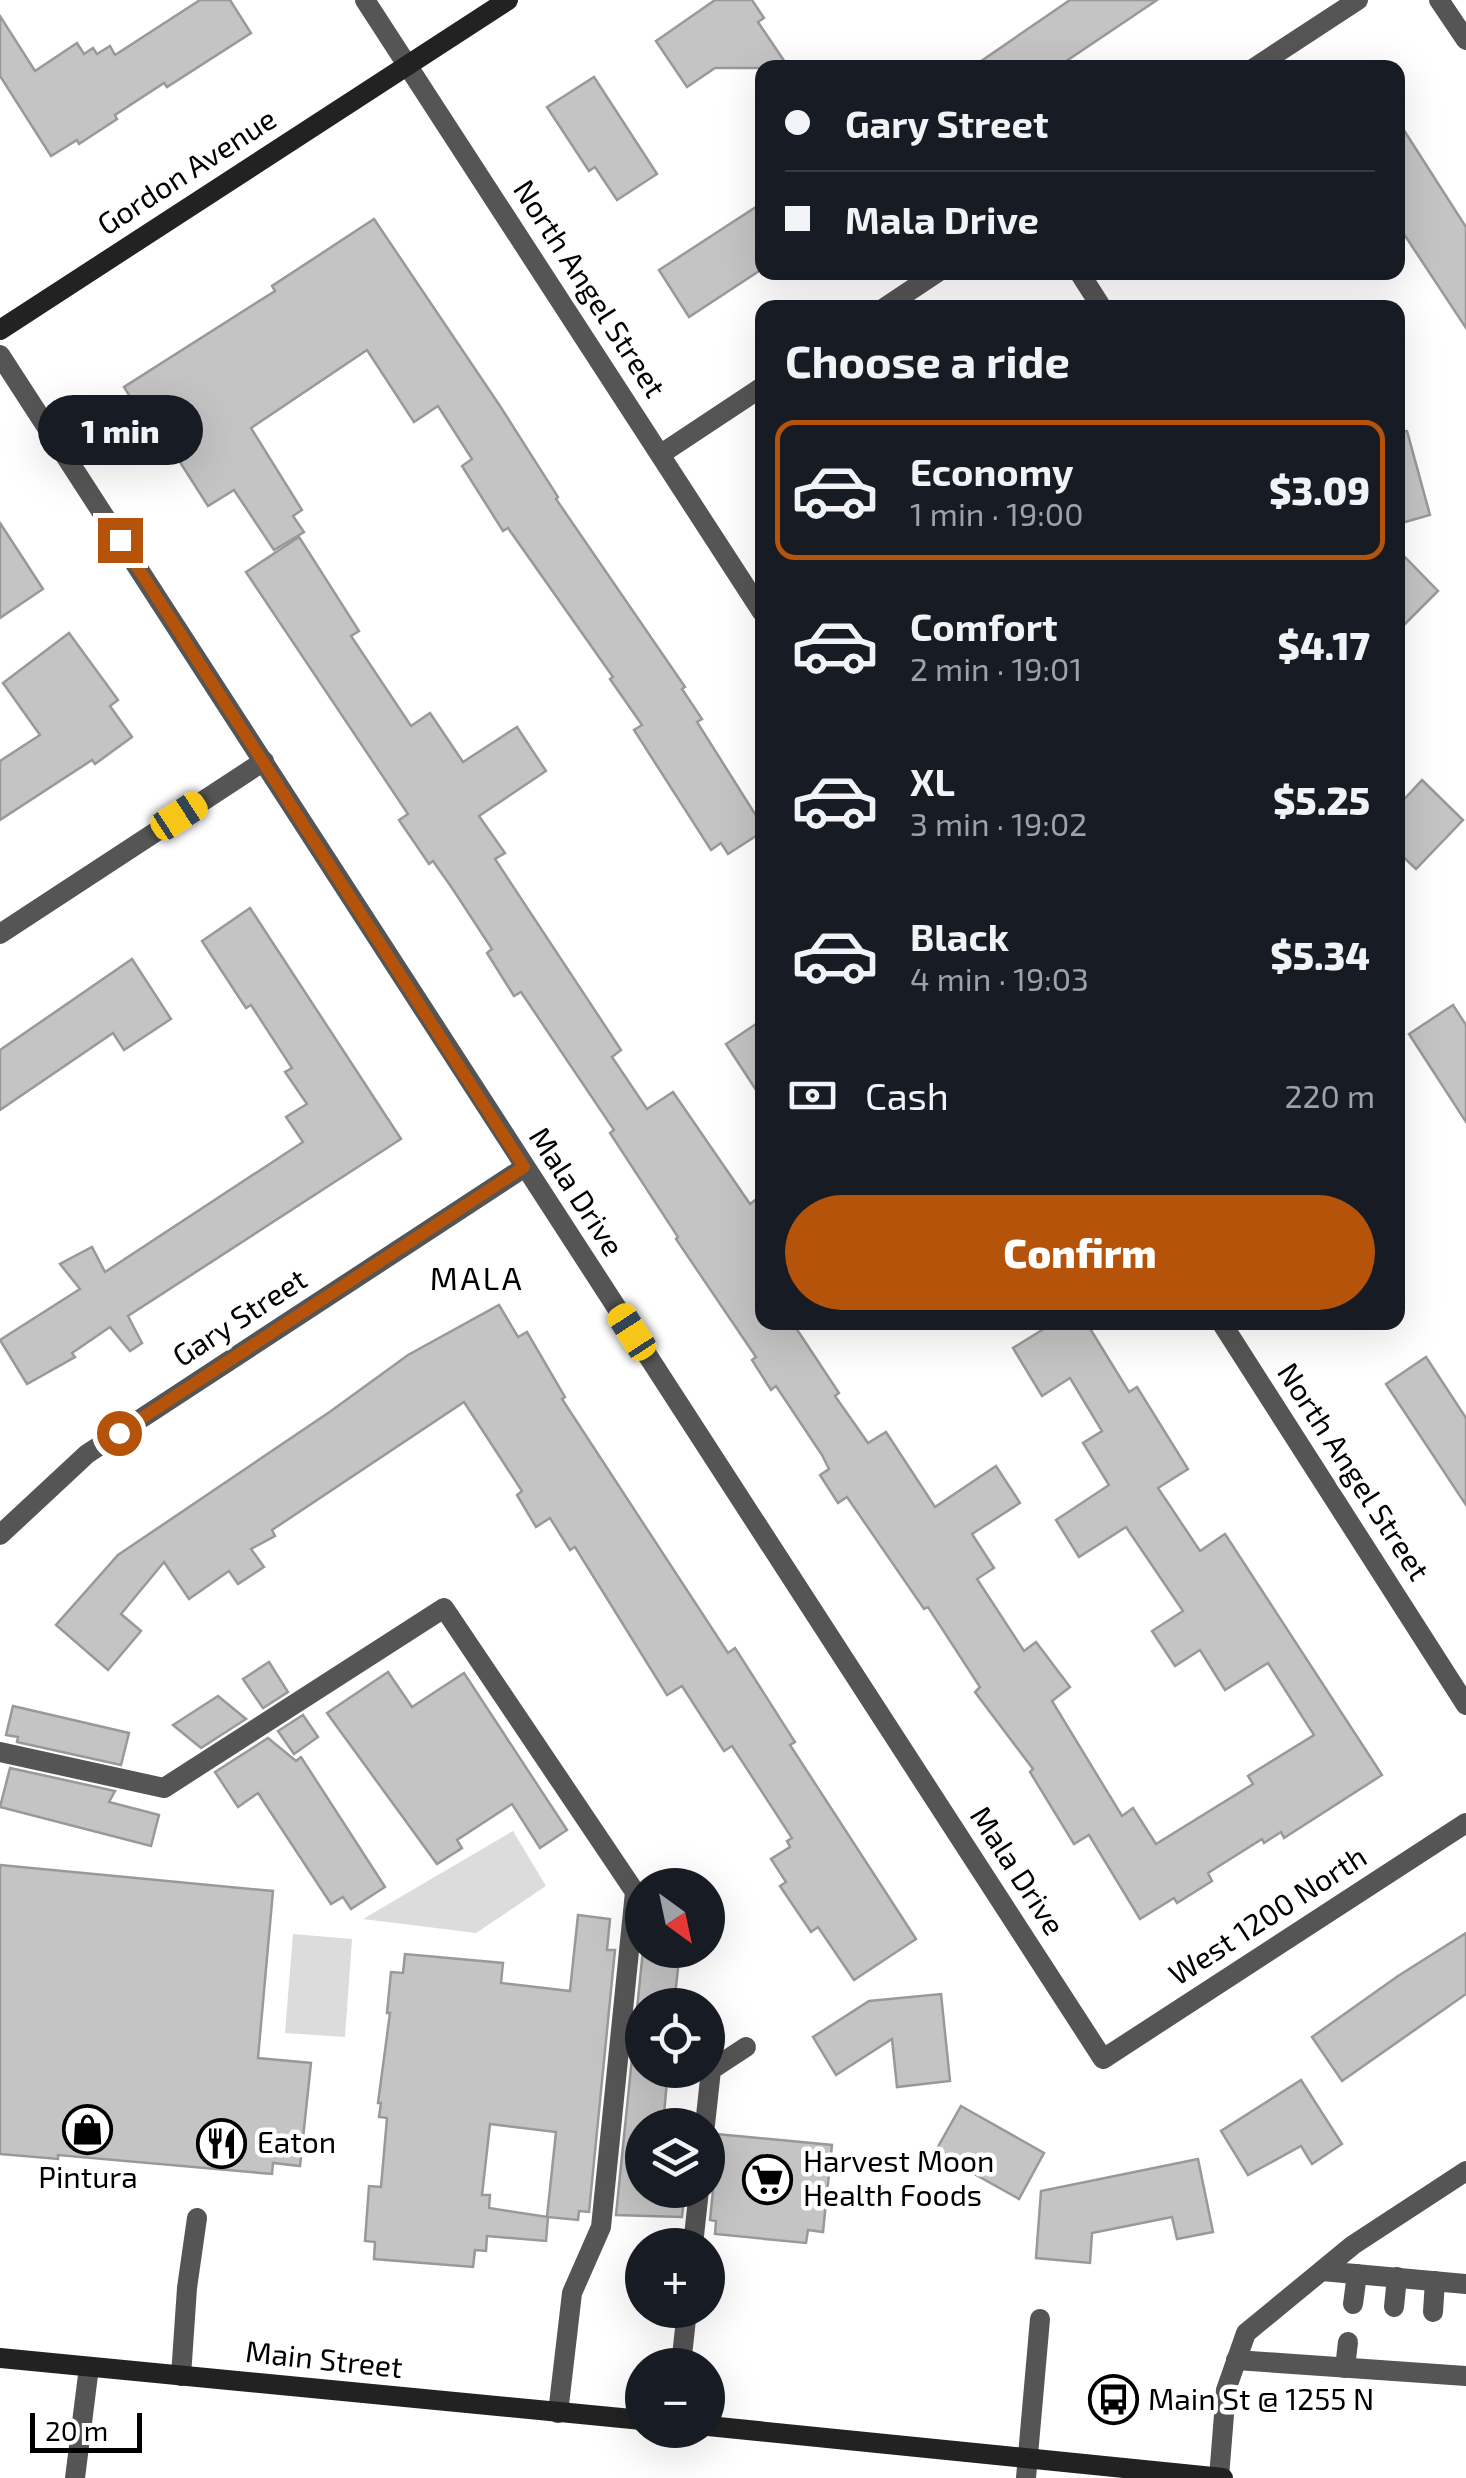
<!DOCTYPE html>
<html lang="en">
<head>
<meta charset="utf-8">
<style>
  :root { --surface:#171b24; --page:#20242c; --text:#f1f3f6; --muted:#9ea1a6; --line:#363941; --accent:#b45309 }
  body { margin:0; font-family:"Exo 2",sans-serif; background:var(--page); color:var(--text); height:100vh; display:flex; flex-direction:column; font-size:38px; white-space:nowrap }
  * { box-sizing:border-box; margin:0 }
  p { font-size:32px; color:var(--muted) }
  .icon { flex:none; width:55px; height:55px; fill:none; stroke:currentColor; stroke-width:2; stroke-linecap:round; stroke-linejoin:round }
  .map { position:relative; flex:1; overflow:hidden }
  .panel { position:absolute; left:755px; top:300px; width:650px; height:1030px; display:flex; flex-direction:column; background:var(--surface); border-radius:20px; box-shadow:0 10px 40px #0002 }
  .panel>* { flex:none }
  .hud { position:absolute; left:755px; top:60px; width:650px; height:220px; border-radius:20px; box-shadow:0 10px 40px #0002; display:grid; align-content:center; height:220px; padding:0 30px; background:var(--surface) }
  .needle { width:65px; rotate:147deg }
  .controls { position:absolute; left:625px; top:1868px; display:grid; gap:20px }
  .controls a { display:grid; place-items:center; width:100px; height:100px; border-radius:50%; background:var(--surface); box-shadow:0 10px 40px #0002; font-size:50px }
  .scale { position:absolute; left:30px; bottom:25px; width:112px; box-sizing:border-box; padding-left:10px; border:5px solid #000; border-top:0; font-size:28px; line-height:35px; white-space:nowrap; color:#000; -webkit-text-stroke:8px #fff; paint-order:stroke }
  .end { position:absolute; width:45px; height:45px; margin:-22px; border:12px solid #b45309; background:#fff; box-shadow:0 0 0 5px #fff }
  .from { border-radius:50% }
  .bubble { position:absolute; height:70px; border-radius:35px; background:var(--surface); box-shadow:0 10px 40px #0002; font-size:32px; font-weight:800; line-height:70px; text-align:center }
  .car { position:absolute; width:30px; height:60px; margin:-30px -15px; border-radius:12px; box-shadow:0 0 8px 2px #0007; background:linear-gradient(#f5c518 24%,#345 0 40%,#f5c518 0 76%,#345 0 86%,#f5c518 0) }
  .hud b { display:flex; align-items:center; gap:35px; height:95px; font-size:38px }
  .hud b+b { border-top:2px solid var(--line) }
  .hud i { width:25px; height:25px; background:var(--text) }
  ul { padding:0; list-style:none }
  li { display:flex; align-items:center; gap:30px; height:140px; margin:0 20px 15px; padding:0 10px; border:5px solid transparent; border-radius:20px }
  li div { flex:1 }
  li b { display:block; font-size:38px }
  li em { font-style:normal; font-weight:800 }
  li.current { border-color:var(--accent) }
  li>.icon { width:90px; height:90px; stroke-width:1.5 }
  h2 { padding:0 30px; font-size:45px; line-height:120px }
  .pay { display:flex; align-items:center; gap:25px; height:110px; padding:0 30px; font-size:38px }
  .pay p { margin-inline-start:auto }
  .button { display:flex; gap:20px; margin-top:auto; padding:20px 30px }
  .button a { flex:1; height:115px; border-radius:60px; background:var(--accent); color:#fff; font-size:40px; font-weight:800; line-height:115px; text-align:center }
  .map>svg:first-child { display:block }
  .green { fill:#dcdcdc }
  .building { fill:#c4c4c4; stroke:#999; stroke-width:2.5 }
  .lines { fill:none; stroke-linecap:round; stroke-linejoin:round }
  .service { stroke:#555; stroke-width:20 }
  .minor { stroke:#555; stroke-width:20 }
  .tertiary { stroke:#555; stroke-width:20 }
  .secondary { stroke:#222; stroke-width:20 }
  .route { stroke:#b45309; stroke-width:12 }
  .labels { text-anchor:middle; stroke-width:9; stroke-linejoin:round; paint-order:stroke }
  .street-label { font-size:30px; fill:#000; stroke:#fff }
  .poi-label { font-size:30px; fill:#000; stroke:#fff; text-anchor:start }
  .neighbourhood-label { font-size:32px; letter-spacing:2.5px; fill:#000; stroke:#fff }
</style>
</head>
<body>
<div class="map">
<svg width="1466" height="2478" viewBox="0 0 1466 2478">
  <rect width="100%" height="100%" fill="#fff"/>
  <!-- green -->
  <g class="green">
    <polygon points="513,1831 546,1886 476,1933 363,1919"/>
    <polygon points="293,1934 352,1939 345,2037 285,2033"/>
  </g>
  <!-- building -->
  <g class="building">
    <polygon points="200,0 230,0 251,33 167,87 164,83 115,115 117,119 79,144 77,140 51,156 0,76 0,16 35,71 77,43 84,54 93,48 97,54 110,46 115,55"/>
    <polygon points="715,0 752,0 764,18 758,22 789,68 715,68 687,87 656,41"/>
    <polygon points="1070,0 1157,0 1056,68 971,68"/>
    <polygon points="594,77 657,174 617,200 595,167 589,171 547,107"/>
    <polygon points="1398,121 1466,227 1466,328 1398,225"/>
    <polygon points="762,203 762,269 689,317 659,270"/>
    <polygon points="374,219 500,406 558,497 556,499 685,687 682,689 702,719 697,722 762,825 762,832 728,854 721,843 711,850 634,730 642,725 610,679 613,677 508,528 503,531 462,466 472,459 438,406 414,422 367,350 251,428 302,510 293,516 304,532 274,550 234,490 208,506 157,426 150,430 124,387 275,291 272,286"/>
    <polygon points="1407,431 1430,515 1398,524 1398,432"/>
    <polygon points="0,523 43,589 0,618"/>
    <polygon points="299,537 359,631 351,636 411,726 430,713 463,762 517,727 546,771 479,816 505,853 495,859 621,1050 612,1057 647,1109 673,1092 750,1204 762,1195 762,1322 792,1322 839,1393 835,1396 868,1443 886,1432 935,1507 996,1466 1020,1503 972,1534 994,1568 977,1579 1024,1651 1036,1642 1070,1687 1052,1701 1122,1816 1133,1808 1156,1844 1253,1784 1248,1776 1314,1735 1268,1663 1225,1690 1200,1650 1175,1666 1152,1631 1183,1611 1126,1527 1079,1557 1056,1520 1109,1485 1083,1443 1102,1431 1070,1378 1042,1396 1013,1348 1055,1322 1086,1322 1129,1392 1137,1387 1188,1469 1158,1488 1200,1551 1225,1534 1382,1775 1284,1838 1281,1832 1264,1843 1262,1839 1208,1873 1212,1881 1177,1903 1174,1898 1140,1919 1089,1835 1074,1844 1030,1772 1033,1769 975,1692 980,1687 928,1607 924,1609 847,1497 838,1503 820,1475 829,1469 822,1455 776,1386 771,1390 752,1360 756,1357 676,1239 678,1237 610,1133 614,1130 521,992 514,996 487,953 492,949 452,888 433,861 429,864 399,820 408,814 246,572"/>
    <polygon points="1398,550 1438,591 1398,631"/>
    <polygon points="69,633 118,700 110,706 132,737 95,764 92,760 0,820 0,761 40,735 3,683"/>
    <polygon points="1422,780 1463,820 1416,869 1398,852 1398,806"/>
    <polygon points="250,908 401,1139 128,1316 142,1343 130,1351 110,1327 72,1353 75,1357 27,1384 0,1340 80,1289 60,1264 92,1247 105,1272 303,1142 286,1117 307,1104 285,1072 292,1068 251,1005 246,1008 202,941"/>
    <polygon points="132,959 171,1019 124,1050 113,1033 0,1110 0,1050"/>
    <polygon points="1453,1005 1466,1025 1466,1122 1409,1034"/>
    <polygon points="762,1020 762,1099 726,1044"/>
    <polygon points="499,1305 518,1337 527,1332 565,1397 562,1399 728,1653 735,1648 795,1742 790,1745 916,1939 854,1980 818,1927 811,1932 780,1886 786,1882 771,1859 790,1847 787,1841 792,1838 732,1746 724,1751 682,1686 667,1695 575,1547 570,1550 550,1518 536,1527 517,1495 522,1491 464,1402 272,1530 275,1536 251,1549 264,1567 238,1584 229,1571 189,1599 164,1562 121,1614 141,1631 108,1670 56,1625 118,1555 331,1411 408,1355"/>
    <polygon points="1426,1357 1466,1418 1466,1505 1386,1384"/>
    <polygon points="269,1662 288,1692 263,1708 243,1679"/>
    <polygon points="388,1672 412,1707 464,1673 567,1830 540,1848 512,1804 457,1840 462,1848 437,1864 327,1713"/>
    <polygon points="218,1696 246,1719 201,1748 173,1725"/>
    <polygon points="13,1706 129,1733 121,1765 17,1742 18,1737 6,1735"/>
    <polygon points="303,1715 318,1737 294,1754 278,1731"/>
    <polygon points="268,1738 296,1761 301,1757 385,1887 351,1909 343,1897 331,1904 258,1793 238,1807 215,1772"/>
    <polygon points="10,1768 115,1791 109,1802 159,1815 151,1846 0,1807"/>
    <polygon points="0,1865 273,1891 258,2058 311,2063 300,2166 273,2163 272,2174 58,2155 58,2159 0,2154"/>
    <polygon points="578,1915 610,1919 607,1950 615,1950 589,2212 579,2211 578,2220 547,2217 556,2132 490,2124 482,2195 490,2195 489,2208 548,2217 546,2241 487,2236 486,2251 475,2250 473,2267 374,2259 375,2242 365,2241 369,2186 381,2187 387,2118 379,2117 381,2103 378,2103 390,2013 387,2013 391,1972 403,1973 405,1954 503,1963 501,1983 570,1991"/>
    <polygon points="1466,1933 1466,1994 1342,2081 1312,2037 1398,1976"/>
    <polygon points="643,1950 680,1950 674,2005 642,2005 642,2070 668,2070 663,2125 642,2125 642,2190 685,2190 682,2217 616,2215"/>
    <polygon points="941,1994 950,2081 897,2087 892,2039 836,2075 813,2037 869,2001"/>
    <polygon points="1301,2080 1342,2144 1312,2164 1301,2146 1248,2175 1221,2131"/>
    <polygon points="961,2106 1044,2153 1019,2199 935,2152"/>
    <polygon points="716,2134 832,2145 823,2232 808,2230 806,2243 715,2234 716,2221 710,2220 713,2190 708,2179 708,2168 711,2137"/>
    <polygon points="1198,2159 1213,2232 1177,2239 1172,2217 1092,2233 1090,2263 1036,2258 1041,2191"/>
  </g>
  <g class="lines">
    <!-- service -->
    <g class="service">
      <polyline points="0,1752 164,1788 444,1608 635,1892 601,2227 572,2293 558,2413"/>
      <polyline points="705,2125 711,2070 746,2047"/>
      <polyline points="693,2245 699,2190"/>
      <polyline points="1322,2271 1466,2284"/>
      <polyline points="1353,2304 1357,2274"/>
      <polyline points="1394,2307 1397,2277"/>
      <polyline points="1433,2312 1435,2281"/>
      <polyline points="1236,2360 1466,2376"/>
      <polyline points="681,2365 687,2310"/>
      <polyline points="1345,2368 1348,2342"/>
      <polyline points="181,2376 187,2288 197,2218"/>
      <polyline points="1219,2477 1226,2390 1246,2333 1353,2245 1466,2171"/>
      <polyline points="75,2478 89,2367"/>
      <polyline points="1026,2478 1040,2319"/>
    </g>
    <!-- minor -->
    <g class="minor">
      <polyline points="1439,0 1466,40"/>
      <polyline points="1254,68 1358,0"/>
      <polyline points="1079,272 1102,308"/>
      <polyline points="884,308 938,272"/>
      <polyline points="0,355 1103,2059 1466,1823"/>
      <polyline points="661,454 762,387"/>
      <polyline points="0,934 264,761"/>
      <polyline points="0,1535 87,1454 525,1167"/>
    </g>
    <!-- tertiary -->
    <g class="tertiary">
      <polyline points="365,0 762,612"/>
      <polyline points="1221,1322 1466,1705"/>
    </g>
    <!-- secondary -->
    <g class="secondary">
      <polyline points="0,330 508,0"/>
      <polyline points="0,2358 642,2420"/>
      <polyline points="708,2426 1223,2478"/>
    </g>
  </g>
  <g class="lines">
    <!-- route -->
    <polyline class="route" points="119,1433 524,1167 120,540"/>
  </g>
  <!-- icons -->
  <defs>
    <symbol id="shop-ring" viewBox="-11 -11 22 22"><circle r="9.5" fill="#fff" stroke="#000" stroke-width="1.5"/><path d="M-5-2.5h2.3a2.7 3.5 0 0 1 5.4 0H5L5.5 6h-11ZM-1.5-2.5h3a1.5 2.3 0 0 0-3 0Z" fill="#000"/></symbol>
    <symbol id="restaurant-ring" viewBox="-11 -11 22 22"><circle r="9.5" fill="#fff" stroke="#000" stroke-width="1.5"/><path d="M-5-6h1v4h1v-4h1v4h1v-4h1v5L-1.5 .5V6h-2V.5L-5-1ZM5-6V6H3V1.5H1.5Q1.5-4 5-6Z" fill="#000"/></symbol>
    <symbol id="supermarket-ring" viewBox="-11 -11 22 22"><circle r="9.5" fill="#fff" stroke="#000" stroke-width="1.5"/><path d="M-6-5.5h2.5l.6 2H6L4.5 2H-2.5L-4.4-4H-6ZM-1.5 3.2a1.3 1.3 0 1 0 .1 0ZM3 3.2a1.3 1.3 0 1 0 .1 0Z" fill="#000"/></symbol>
    <symbol id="bus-ring" viewBox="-11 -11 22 22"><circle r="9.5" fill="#fff" stroke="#000" stroke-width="1.5"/><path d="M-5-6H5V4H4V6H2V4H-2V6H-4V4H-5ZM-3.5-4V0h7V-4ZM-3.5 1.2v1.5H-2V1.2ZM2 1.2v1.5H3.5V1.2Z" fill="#000"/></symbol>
  </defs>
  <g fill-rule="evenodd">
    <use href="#shop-ring" x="60" y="2102" width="55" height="55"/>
    <use href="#restaurant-ring" x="194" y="2116" width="55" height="55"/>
    <use href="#supermarket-ring" x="740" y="2152" width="55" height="55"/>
    <use href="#bus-ring" x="1086" y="2372" width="55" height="55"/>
  </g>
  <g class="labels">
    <!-- street labels -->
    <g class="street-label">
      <text transform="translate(187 172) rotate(-33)" y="10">Gordon Avenue</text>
      <text transform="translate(589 289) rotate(57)" y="10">North Angel Street</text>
      <text transform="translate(576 1192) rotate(57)" y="10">Mala Drive</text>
      <text transform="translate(240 1318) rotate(-33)" y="10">Gary Street</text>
      <text transform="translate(1353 1472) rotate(57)" y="10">North Angel Street</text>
      <text transform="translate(1017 1871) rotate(57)" y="10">Mala Drive</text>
      <text transform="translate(1268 1916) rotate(-33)" y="10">West 1200 North</text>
      <text transform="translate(324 2360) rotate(6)" y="10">Main Street</text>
    </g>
    <!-- poi labels -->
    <g class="poi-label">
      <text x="257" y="2153">Eaton</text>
      <text x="803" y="2172">Harvest Moon<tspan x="803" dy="34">Health Foods</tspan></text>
      <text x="88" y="2188" text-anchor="middle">Pintura</text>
      <text x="1148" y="2410">Main St @ 1255 N</text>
    </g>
    <!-- neighbourhood labels -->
    <g class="neighbourhood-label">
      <text x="477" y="1290">MALA</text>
    </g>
  </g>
</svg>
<div class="controls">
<a><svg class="needle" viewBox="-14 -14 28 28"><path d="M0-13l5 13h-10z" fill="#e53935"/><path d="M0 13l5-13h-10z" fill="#9ea1a6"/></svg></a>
<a><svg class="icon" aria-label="locate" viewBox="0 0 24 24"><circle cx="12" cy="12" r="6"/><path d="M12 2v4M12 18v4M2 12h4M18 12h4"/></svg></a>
<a><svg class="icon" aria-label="layers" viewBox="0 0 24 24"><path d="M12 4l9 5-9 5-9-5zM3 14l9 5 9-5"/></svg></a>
<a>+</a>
<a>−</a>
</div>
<div class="scale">20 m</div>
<i class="end from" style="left:119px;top:1433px"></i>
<i class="end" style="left:120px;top:540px"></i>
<div class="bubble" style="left:38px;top:395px;width:165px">1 min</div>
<i class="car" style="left:179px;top:816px;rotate:57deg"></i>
<i class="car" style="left:632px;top:1332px;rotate:327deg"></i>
<div class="hud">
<b><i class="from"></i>Gary Street</b>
<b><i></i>Mala Drive</b>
</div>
<section class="panel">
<h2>Choose a ride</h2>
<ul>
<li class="current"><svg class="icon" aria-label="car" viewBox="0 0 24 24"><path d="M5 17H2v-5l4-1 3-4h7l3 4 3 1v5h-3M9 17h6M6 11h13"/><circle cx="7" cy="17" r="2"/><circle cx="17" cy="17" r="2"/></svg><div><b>Economy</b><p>1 min · 19:00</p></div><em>$3.09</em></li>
<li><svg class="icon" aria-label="car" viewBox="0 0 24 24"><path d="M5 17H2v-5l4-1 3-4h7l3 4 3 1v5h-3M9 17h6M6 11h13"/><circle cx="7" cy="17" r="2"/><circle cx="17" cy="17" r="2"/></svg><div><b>Comfort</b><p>2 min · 19:01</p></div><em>$4.17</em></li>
<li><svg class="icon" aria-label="car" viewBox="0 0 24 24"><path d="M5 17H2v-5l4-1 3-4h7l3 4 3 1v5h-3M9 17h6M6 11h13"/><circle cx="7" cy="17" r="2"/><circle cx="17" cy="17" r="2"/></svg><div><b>XL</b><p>3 min · 19:02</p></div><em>$5.25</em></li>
<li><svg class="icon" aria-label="car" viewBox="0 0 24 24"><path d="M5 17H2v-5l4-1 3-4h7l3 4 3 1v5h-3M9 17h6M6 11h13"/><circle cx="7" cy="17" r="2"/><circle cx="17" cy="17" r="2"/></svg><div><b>Black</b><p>4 min · 19:03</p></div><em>$5.34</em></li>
</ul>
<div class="pay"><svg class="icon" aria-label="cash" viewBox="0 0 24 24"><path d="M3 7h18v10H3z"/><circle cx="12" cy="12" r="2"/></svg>Cash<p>220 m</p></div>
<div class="button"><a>Confirm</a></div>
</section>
</div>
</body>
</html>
